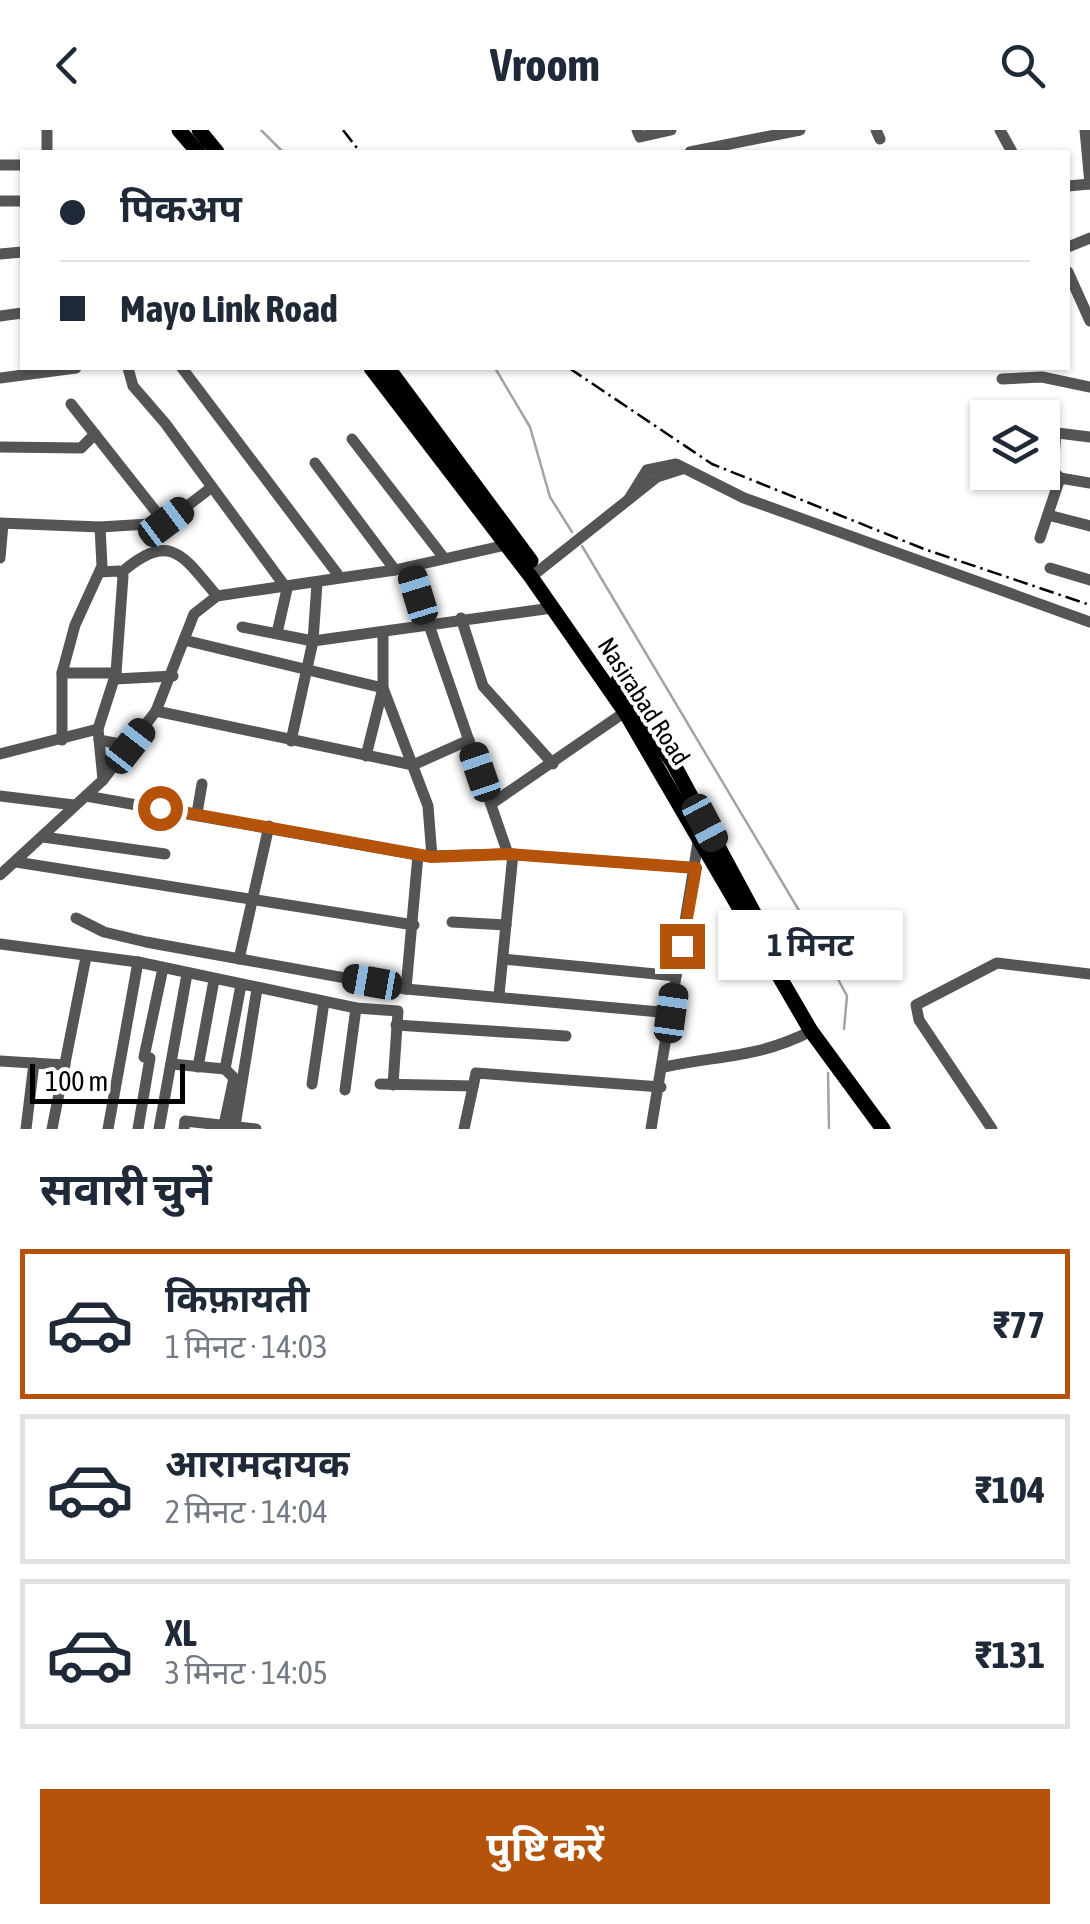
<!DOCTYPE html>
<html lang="hi">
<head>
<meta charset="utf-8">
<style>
  :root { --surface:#fff; --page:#f6f6f7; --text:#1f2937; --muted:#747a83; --line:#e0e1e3; --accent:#b45309 }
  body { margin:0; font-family:"Asap Condensed","Noto Sans Devanagari",sans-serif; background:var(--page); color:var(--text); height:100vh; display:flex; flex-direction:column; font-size:38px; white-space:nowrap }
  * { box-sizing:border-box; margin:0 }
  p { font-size:32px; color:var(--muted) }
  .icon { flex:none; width:55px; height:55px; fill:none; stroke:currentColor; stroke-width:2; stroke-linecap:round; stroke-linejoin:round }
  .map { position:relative; height:999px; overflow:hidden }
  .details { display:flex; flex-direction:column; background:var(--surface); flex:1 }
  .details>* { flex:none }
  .banner { position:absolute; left:20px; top:20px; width:1050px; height:220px; border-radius:0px; box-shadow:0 2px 8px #0004; display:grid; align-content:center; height:220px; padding:0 40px; background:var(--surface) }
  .controls { position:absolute; left:970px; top:270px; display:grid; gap:20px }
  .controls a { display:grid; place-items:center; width:90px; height:90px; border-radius:0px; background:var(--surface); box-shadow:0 2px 8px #0004; font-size:50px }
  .scale { position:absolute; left:30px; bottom:25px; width:155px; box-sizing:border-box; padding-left:10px; border:5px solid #000; border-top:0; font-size:28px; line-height:35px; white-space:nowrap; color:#000; -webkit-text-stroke:8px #fff; paint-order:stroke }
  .end { position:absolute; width:45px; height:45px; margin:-22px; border:12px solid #b45309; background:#fff; box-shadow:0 0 0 5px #fff }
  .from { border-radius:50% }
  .bubble { position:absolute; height:70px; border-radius:0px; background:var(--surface); box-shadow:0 2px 8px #0004; font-size:32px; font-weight:700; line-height:70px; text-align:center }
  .car { position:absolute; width:30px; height:60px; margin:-30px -15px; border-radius:12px; box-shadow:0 0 8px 2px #0007; background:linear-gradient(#222 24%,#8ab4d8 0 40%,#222 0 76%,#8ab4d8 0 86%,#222 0) }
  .banner b { display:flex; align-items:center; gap:35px; height:95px; font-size:38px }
  .banner b+b { border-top:2px solid var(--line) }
  .banner i { width:25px; height:25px; background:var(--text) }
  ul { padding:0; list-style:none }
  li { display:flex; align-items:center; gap:30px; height:150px; margin:0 20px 15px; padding:0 20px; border:5px solid var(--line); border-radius:0px }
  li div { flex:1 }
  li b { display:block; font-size:38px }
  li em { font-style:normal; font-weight:700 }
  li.current { border-color:var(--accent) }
  li>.icon { width:90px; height:90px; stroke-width:1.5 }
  h2 { padding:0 40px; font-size:45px; line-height:120px }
  .primary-button { display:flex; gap:20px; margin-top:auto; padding:20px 40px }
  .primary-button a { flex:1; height:115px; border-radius:0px; background:var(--accent); color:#fff; font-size:40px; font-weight:700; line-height:115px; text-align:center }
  header { display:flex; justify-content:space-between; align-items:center; height:130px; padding:0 40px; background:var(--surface); font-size:45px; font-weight:700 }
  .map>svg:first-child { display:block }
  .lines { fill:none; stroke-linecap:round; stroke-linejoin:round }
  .stream { stroke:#a3a3a3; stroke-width:2.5 }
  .minor { stroke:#555; stroke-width:11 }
  .highway { stroke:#000; stroke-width:15 }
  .rail { stroke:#000; stroke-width:2.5; stroke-dasharray:15 5 2.5 5; stroke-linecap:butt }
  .route { stroke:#b45309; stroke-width:12 }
  .labels { text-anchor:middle; stroke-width:8; stroke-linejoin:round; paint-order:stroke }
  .street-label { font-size:25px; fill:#000; stroke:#fff }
</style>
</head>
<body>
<header><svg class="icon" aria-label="back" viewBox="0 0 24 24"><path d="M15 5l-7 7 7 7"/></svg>Vroom<svg class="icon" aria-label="search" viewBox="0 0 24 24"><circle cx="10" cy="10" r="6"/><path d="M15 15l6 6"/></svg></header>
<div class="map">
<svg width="1090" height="999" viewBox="0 0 1090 999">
  <rect width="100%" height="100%" fill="#fff"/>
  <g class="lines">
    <!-- stream -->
    <g class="stream">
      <polyline points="261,0 283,22"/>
      <polyline points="495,238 530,297 550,367 572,402"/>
      <polyline points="582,416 819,814 847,866 844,899"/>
      <polyline points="828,943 829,999"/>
    </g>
    <!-- minor -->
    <g class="minor">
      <polyline points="47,0 47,22"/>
      <polyline points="637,0 640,7 671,0"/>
      <polyline points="876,0 880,9"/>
      <polyline points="1000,0 1012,22"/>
      <polyline points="1085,0 1090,54"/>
      <polyline points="690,22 800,0"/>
      <polyline points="0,35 22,35"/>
      <polyline points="1068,56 1090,54"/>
      <polyline points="0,71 22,71"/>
      <polyline points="1068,117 1090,108"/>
      <polyline points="0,124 22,122"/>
      <polyline points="1068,142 1090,191"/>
      <polyline points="0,186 22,183"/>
      <polyline points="128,238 133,256 165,293 287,459 277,503"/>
      <polyline points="182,238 339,446"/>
      <polyline points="0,248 76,238"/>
      <polyline points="1002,249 1042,247 1090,257"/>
      <polyline points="71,274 165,393"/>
      <polyline points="978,292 988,293"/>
      <polyline points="1042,301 1090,307"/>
      <polyline points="1056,302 1053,341 1060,348"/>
      <polyline points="352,309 444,428"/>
      <polyline points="0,317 81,318 95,304"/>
      <polyline points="315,333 395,440"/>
      <polyline points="629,369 647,340 676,334 744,368 1090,492"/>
      <polyline points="1048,385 1090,396"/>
      <polyline points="0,393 100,397 165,393 212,357"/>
      <polyline points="1040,408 1060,348 1090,353"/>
      <polyline points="0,428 3,394"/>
      <polyline points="409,437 508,724"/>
      <polyline points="1050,438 1090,450"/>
      <polyline points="100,442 119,441 123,446 116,543 98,599 103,650"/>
      <path d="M122,442C171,400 183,426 217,466"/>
      <polyline points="531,447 657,347 682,339"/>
      <polyline points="461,488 483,556 553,634"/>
      <polyline points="242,497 313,511 552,478"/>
      <polyline points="184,510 383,558 428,676 432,727"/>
      <polyline points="62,543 116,543"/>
      <polyline points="115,549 173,546"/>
      <polyline points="156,581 413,635 469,610"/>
      <polyline points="62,610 62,543 75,495 102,436 100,397"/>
      <polyline points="99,610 130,616"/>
      <polyline points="291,611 313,511 317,453"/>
      <polyline points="0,624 98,599"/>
      <polyline points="366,626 383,558 383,503"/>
      <polyline points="0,666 74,675"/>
      <polyline points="86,666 418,725 406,859"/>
      <polyline points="491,674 625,582"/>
      <polyline points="197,683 202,654"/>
      <polyline points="43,707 165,724"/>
      <polyline points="426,726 508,724 696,738"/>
      <polyline points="16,732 414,795"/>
      <polyline points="0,745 103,650 156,581 194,484 217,466 395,440 506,415"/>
      <polyline points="76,788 104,802 146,812 406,859 671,883"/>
      <polyline points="452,792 506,795"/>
      <polyline points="0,814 138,832 356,878 398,881 393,955"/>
      <polyline points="239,829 269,696"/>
      <polyline points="503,829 676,846"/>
      <polyline points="499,865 513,724"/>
      <polyline points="396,895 566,906"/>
      <polyline points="144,927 163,838"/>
      <polyline points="0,931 65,935"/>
      <polyline points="171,934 225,939"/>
      <polyline points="198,937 214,850"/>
      <path d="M664,937C720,925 759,928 811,901"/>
      <polyline points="312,954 324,872"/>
      <polyline points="380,954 473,956"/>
      <polyline points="345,960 356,878"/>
      <polyline points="224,995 234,948 225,939 241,855"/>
      <polyline points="235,996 257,859"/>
      <polyline points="26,999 34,933"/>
      <polyline points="52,999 86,827"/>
      <polyline points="108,999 138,832"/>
      <polyline points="138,999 150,928"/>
      <polyline points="159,999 187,844"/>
      <polyline points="184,999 185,991 256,999"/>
      <polyline points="464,999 476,943 661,957"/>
      <polyline points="651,999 699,706"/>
      <polyline points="992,999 919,890 916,875 997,833 1090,844"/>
    </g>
    <!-- highway -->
    <g class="highway">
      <polyline points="179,0 198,22"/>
      <polyline points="199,0 217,22"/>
      <polyline points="371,238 531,447 625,582 811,901 883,999"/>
      <polyline points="388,238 531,431"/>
      <polyline points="617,552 673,633 774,820"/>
    </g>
    <!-- rail -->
    <g class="rail">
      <polyline points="343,0 360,22"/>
      <polyline points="569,238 712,334 924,419 1090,475"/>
    </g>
  </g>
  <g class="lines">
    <!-- route -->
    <polyline class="route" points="160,678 432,727 508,724 696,738 682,816"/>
  </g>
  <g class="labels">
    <!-- street labels -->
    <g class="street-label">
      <text transform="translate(644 571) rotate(57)" y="9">Nasirabad Road</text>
    </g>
  </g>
</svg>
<div class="controls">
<a><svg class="icon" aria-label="layers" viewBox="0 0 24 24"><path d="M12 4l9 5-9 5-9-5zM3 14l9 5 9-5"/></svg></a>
</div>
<div class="scale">100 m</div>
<i class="end from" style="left:160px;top:678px"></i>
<i class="end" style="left:682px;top:816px"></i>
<div class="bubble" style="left:718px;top:780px;width:185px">1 मिनट</div>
<i class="car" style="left:166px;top:392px;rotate:53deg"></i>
<i class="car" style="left:418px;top:465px;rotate:343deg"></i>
<i class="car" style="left:130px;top:616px;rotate:38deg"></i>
<i class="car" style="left:480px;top:642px;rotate:341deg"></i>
<i class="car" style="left:705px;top:693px;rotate:152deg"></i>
<i class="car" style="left:372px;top:852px;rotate:280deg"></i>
<i class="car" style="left:671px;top:883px;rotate:8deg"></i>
<div class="banner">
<b><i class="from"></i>पिकअप</b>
<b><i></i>Mayo Link Road</b>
</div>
</div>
<section class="details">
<h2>सवारी चुनें</h2>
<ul>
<li class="current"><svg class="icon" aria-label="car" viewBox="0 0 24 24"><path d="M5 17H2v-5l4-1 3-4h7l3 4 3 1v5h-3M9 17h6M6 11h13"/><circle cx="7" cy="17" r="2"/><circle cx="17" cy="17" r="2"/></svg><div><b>किफ़ायती</b><p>1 मिनट · 14:03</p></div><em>₹77</em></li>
<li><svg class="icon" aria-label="car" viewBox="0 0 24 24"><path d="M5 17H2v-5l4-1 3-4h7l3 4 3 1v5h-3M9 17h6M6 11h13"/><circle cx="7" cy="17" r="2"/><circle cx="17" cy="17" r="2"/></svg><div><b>आरामदायक</b><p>2 मिनट · 14:04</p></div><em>₹104</em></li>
<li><svg class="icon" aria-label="car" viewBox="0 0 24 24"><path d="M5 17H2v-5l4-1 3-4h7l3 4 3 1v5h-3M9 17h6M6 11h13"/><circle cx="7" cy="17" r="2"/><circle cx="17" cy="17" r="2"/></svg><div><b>XL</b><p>3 मिनट · 14:05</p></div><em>₹131</em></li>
</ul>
<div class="primary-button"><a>पुष्टि करें</a></div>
</section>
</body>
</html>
